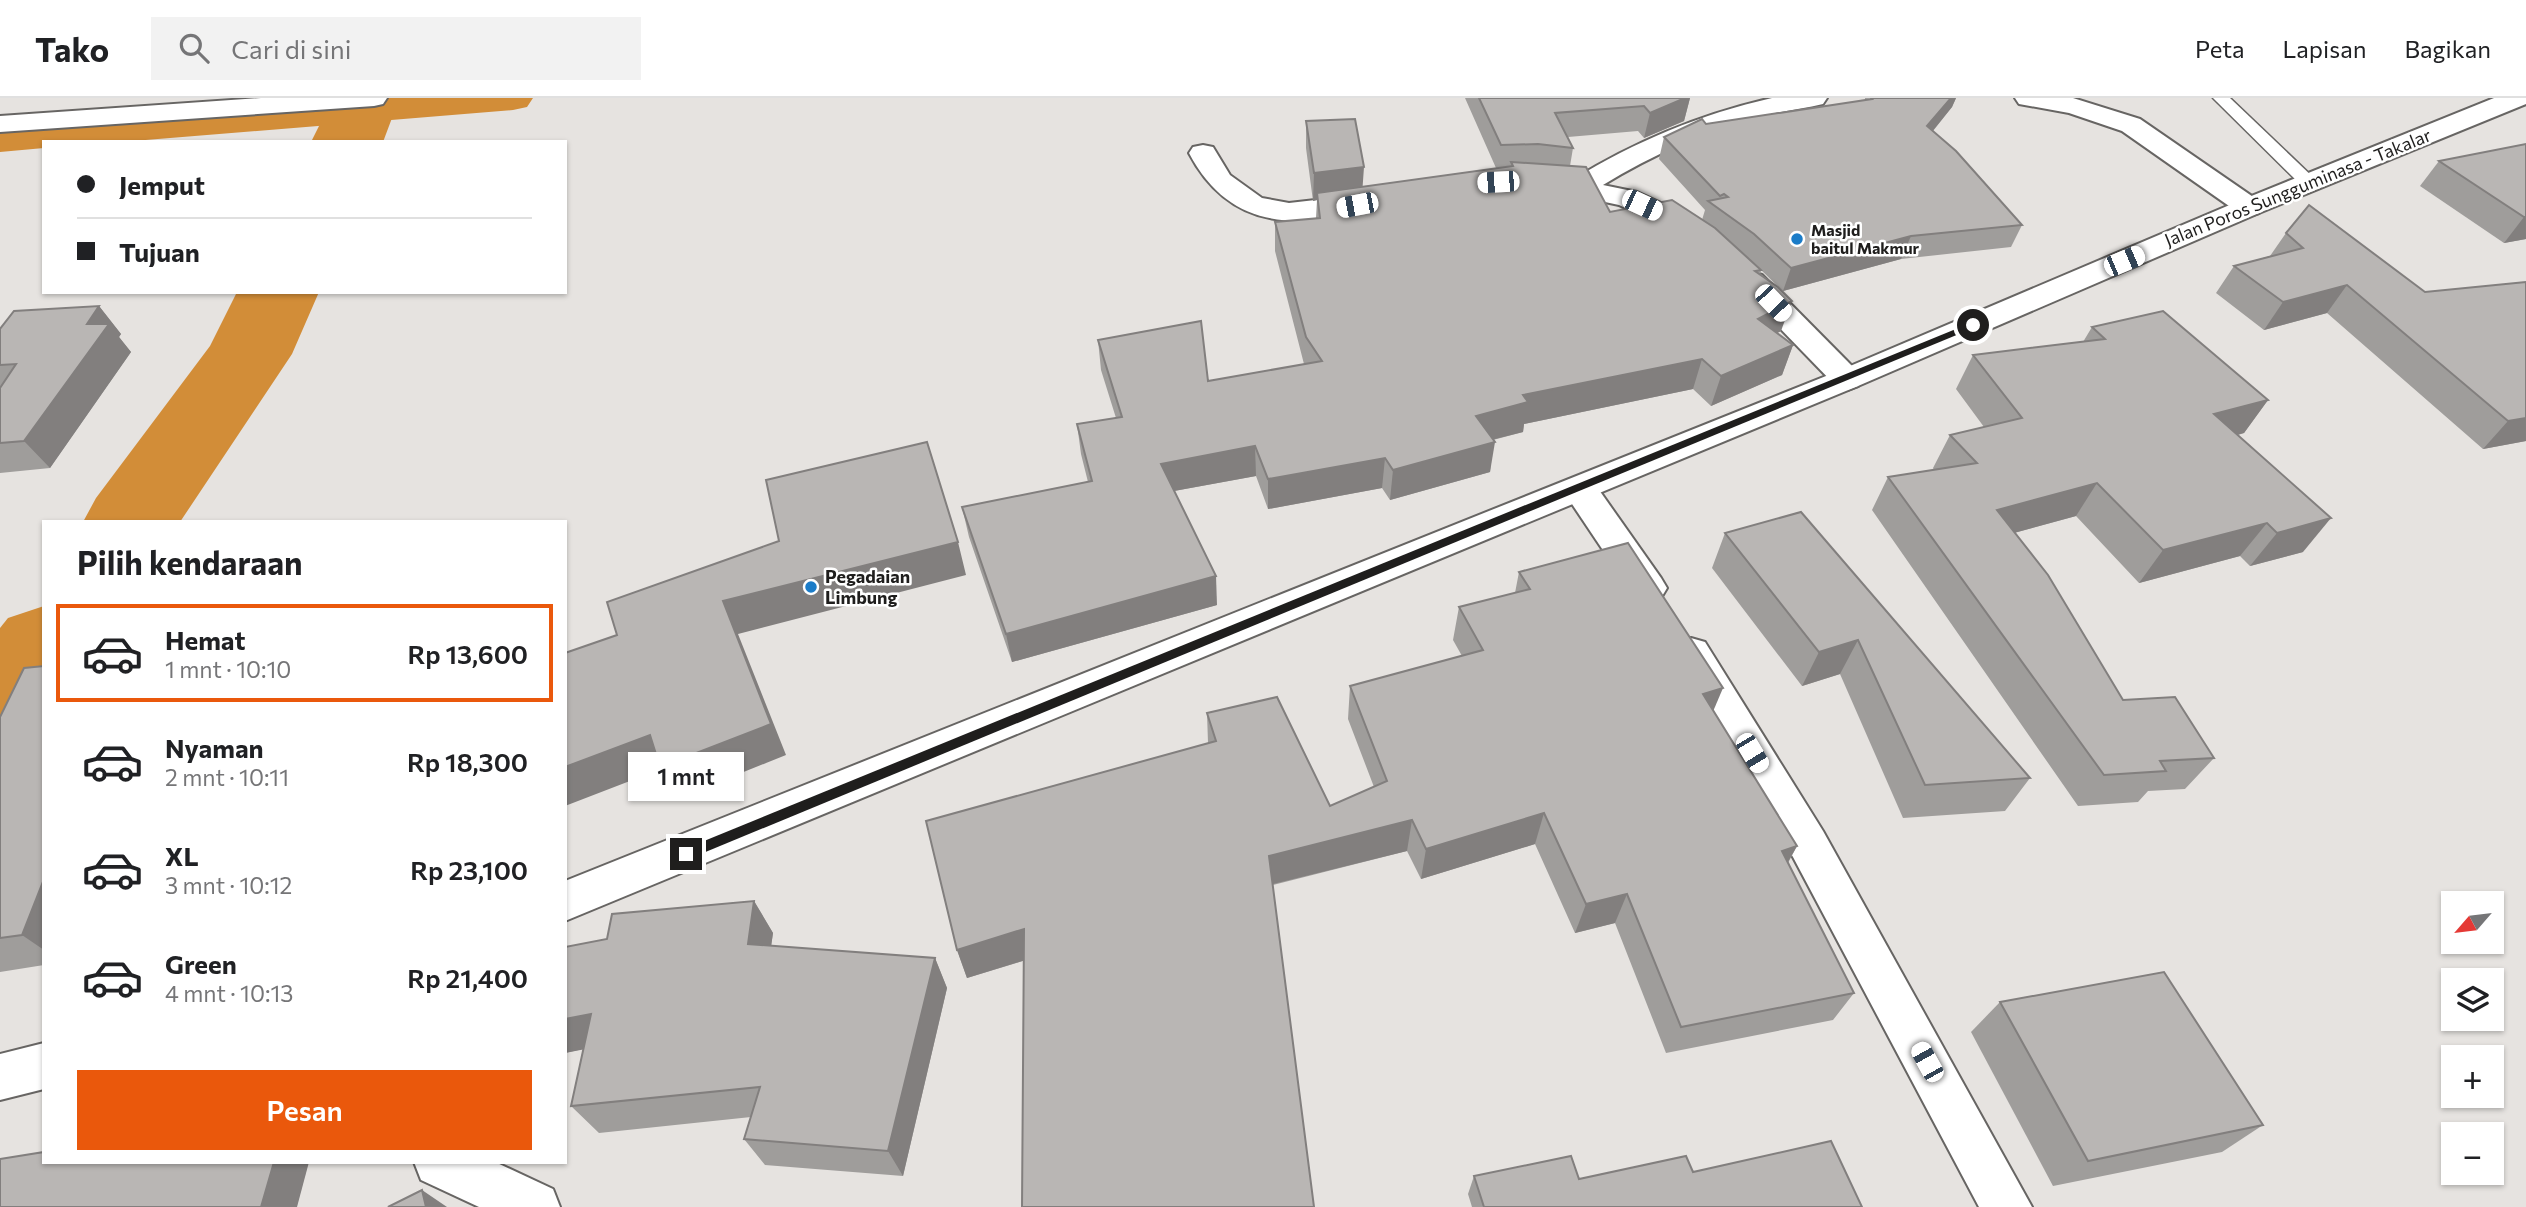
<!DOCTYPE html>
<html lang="id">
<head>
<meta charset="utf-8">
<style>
  :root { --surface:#fff; --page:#f2f2f2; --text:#202124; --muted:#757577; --line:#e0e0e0; --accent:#ea580c }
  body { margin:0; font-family:Commissioner,sans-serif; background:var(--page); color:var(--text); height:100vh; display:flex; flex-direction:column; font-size:26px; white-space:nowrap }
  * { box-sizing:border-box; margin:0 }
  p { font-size:23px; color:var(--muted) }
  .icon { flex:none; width:38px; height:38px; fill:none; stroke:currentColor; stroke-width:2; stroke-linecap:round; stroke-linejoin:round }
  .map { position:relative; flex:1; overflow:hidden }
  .panel { position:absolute; left:42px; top:422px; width:525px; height:644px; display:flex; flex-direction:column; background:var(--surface); border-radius:0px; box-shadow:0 2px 5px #0004 }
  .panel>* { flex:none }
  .top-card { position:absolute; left:42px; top:42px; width:525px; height:154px; border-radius:0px; box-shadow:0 2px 5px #0004; display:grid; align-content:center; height:154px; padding:0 35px; background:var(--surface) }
  .needle { width:46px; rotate:242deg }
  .fabs { position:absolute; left:2441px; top:793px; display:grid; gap:14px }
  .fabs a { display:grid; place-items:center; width:63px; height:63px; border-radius:0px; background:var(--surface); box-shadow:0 2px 5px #0004; font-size:35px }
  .end { position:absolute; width:32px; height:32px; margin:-16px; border:9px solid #1f1e1d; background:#fff; box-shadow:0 0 0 4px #fff }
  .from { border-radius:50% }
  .bubble { position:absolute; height:49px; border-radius:0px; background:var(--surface); box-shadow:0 2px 5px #0004; font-size:23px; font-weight:600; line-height:49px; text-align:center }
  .car { position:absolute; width:21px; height:42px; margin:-21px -10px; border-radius:9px; box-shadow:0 0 5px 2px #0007; background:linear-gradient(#fff 24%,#345 0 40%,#fff 0 76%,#345 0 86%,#fff 0) }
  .top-card b { display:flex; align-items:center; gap:24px; height:66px; font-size:26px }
  .top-card b+b { border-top:2px solid var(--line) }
  .top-card i { width:18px; height:18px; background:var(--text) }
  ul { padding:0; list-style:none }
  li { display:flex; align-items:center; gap:21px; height:98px; margin:0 14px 10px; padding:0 21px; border:4px solid transparent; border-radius:0px }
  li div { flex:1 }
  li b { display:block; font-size:26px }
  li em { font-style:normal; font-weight:600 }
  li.selected { border-color:var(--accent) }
  li>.icon { width:63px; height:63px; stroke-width:1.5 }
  h2 { padding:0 35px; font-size:32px; line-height:84px }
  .cta { display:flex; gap:14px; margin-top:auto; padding:14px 35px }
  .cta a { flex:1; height:80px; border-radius:0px; background:var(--accent); color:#fff; font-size:28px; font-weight:600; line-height:80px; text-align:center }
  header { display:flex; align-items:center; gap:42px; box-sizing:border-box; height:98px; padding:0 35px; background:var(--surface); border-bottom:2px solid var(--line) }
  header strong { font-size:33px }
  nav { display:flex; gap:38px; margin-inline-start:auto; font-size:24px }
  .search { width:490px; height:63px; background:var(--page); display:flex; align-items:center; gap:18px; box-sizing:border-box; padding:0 24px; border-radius:0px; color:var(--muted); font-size:26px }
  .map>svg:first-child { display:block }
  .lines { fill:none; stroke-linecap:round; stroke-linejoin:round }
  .canal { fill:#d28d38; fill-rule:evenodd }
  .river { fill:#d28d38; fill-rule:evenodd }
  .lane-casing { stroke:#676563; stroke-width:3 }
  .street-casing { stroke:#676563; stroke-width:4 }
  .primary-casing { stroke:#676563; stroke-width:4 }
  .highway-casing { stroke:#676563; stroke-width:4 }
  .lane { fill:#fff; fill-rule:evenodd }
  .street { fill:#fff; fill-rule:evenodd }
  .primary { fill:#fff; fill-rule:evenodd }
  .highway { fill:#fff; fill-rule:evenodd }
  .wall { fill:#9f9d9b }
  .shaded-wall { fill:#827f7e }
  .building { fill:#b9b6b4; stroke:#827f7e; stroke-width:2 }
  .route { fill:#1f1e1d }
  .poi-dot { fill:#1b7cc8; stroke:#fff; stroke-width:2.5 }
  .labels { text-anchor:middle; stroke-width:5; stroke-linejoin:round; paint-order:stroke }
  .far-poi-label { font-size:16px; font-weight:bold; fill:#1f1e1d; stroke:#fff; text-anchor:start }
  .street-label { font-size:18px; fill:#1f1e1d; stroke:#fff }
  .poi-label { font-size:18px; font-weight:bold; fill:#1f1e1d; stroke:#fff; text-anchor:start }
</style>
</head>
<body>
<header>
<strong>Tako</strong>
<div class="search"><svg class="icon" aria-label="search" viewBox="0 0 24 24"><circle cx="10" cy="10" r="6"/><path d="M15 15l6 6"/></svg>Cari di sini</div>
<nav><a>Peta</a><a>Lapisan</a><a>Bagikan</a></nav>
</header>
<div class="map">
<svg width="2526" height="1109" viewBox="0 0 2526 1109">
  <rect width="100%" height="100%" fill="#e6e3e0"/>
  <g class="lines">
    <!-- canal -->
    <polygon class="canal" points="360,0 533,0 527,9 513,12 121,44 44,44 44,50 0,54 0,28"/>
    <!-- river -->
    <g class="river">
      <polygon points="333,0 387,0 395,12 383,44 311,44"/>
      <polygon points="237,194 319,194 292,256 180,424 83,424 96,400 210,248"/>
      <polygon points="44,508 44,632 38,641 0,654 0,530 8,520"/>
    </g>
    <defs>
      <polygon id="lane" points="2213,0 2230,0 2316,82 2316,90 2304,90"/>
      <g id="street">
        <polygon points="261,0 387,0 383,6 374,8 0,34 0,18"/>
        <path d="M1772,0H1827L1823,6C1802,11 1780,13 1759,19C1704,34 1652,57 1603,87L1637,94L1700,123L1704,129L1700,135L1690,138L1680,135L1619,107L1535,89L1531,83L1535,77L1545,75L1574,81C1636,43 1701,16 1772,0Z"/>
        <polygon points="2015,0 2073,0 2140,21 2259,103 2263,109 2259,115 2249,118 2239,115 2122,33 2069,15 2019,6"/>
        <path d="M1203,47L1213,49L1230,77L1262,100L1289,105L1368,96L1378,99L1382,105L1378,111C1300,130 1231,135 1189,55L1193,49Z"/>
        <polygon points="1751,174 1762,177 1858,274 1863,281 1858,288 1847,292 1836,288 1740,189 1736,183 1740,177"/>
        <polygon points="1580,379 1592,382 1661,480 1667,490 1661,500 1648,504 1635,500 1568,400 1563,391 1568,382"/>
        <polygon points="1691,540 1705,544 1823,733 2032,1109 1979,1109 1793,759 1672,555 1677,544"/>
      </g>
      <polygon id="primary" points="414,1064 495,1064 553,1091 560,1109 479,1109 421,1082"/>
      <g id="highway">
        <polygon points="2494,0 2526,0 2526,6 2259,115 1858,288 565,823 565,783 1836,274 2239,103"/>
        <polygon points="44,945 44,991 0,1002 0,956"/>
      </g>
    </defs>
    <!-- lane casing -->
    <use href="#lane" class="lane-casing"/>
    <!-- street casing -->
    <use href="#street" class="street-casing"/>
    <!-- primary casing -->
    <use href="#primary" class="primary-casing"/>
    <!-- highway casing -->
    <use href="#highway" class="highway-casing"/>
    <!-- lane -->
    <use href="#lane" class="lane"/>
    <!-- street -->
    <use href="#street" class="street"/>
    <!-- primary -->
    <use href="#primary" class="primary"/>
    <!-- highway -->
    <use href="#highway" class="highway"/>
  </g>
  <!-- wall -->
  <g class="wall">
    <polygon points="1465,0 1690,0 1684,23 1644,40 1638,33 1568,39 1573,50 1570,68 1610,114 1702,122 1705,112 1659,61 1664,39 1706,26 1865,2 1865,0 1956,0 1952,9 1933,33 2022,127 2011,149 1901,161 1783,193 1761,172 1760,177 1781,233 1777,235 1793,247 1782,277 1711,308 1693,291 1524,326 1523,334 1493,342 1490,374 1390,402 1382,390 1268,411 1256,378 1174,393 1217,507 1012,564 969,439 962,409 1088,384 1081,356 1077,326 1116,320 1101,272 1098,242 1208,283 1304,266 1275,153 1275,124 1316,120 1317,102 1313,103 1306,50 1306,23 1362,89 1496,70"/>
    <polygon points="2526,46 2526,141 2504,145 2420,88 2439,63"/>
    <polygon points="2309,107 2526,343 2483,351 2327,215 2264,232 2216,195 2234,168 2270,158 2286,135"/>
    <polygon points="99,208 121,236 119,239 131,254 50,370 0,375 0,231"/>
    <polygon points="2092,229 2268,302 2244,335 2238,337 2303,454 2250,468 2240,458 2139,485 2076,418 2014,435 2123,602 2214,660 2185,691 2148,693 2138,704 2078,708 1872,412 1888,379 1934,372 1933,370 1950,337 1984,329 1956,291 1973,257 2083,244"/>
    <polygon points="1725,435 2030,680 2005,713 1903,720 1840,576 1802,588 1712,470"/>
    <polygon points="1519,474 1713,613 1797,748 1788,765 1854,895 1833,922 1666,955 1615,825 1575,835 1535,746 1421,781 1407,753 1273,787 967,880 957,852 1208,645 1207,615 1330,708 1374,689 1348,621 1350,588 1462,558 1453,542 1459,509 1515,495"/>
    <polygon points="44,568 44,867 0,874 0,619"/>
    <polygon points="754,803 773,835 771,848 935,860 947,890 903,1078 765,1067 744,1041 751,1019 599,1035 571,1008 583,951 565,955 565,849 607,841"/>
    <polygon points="2000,904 2263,1027 2222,1054 2053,1088 1971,934"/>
    <polygon points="1693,1074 1862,1109 1472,1109 1468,1096 1474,1078 1579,1081"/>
  </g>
  <!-- shaded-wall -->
  <g class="shaded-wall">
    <polygon points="1685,0 1690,0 1684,23 1644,40 1650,15"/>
    <polygon points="1951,0 1956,0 1952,9 1918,51 1927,28"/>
    <polygon points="1364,69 1362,97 1317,95 1317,102 1313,103 1314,75"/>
    <polygon points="2524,119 2526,119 2526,141 2504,145"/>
    <polygon points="1911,138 1901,161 1783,193 1791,170"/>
    <polygon points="2347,187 2327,215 2264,232 2283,204"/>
    <polygon points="1792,203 1781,233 1748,251 1758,221"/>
    <polygon points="99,208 121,236 119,239 131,254 50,370 24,343 87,226"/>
    <polygon points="1793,247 1782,277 1711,308 1721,278"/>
    <polygon points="1702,261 1693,291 1524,326 1523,334 1471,347 1476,318 1523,297"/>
    <polygon points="2268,302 2244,335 2190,349 2214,316"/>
    <polygon points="2526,320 2526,343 2483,351 2508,323"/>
    <polygon points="1495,344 1490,374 1390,402 1393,372"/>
    <polygon points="1255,348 1256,378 1163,395 1161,366"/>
    <polygon points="1385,360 1382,390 1268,411 1268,381"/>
    <polygon points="2097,385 2076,418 1977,445 1997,412"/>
    <polygon points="2331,420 2303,454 2250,468 2277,435"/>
    <polygon points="2267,425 2240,458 2139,485 2163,452"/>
    <polygon points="958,444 966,477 738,536 786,657 679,700 661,671 565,708 565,669 723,503"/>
    <polygon points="1216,478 1217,507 1012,564 1006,536"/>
    <polygon points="1858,542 1840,576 1802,588 1819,554"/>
    <polygon points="1723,590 1709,623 1703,596"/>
    <polygon points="1544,715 1535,746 1421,781 1426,751"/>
    <polygon points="1412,722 1407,753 1269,787 1269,758"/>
    <polygon points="1797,748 1780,778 1782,753"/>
    <polygon points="44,781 44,852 22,837"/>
    <polygon points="1627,796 1615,825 1575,835 1586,806"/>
    <polygon points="754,803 773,835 767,877 748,846"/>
    <polygon points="1024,831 1032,860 967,880 957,852"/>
    <polygon points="935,860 947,890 903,1078 888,1053"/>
    <polygon points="591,916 616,945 565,955 565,921"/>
    <polygon points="274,1064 309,1064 297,1109 261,1109"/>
    <polygon points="422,1092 447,1109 426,1109"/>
  </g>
  <!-- building -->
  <g class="building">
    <polygon points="1479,0 1685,0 1650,15 1644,8 1555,15 1573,50 1538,46 1501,47"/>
    <polygon points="1871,0 1951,0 1927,28 1956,53 2022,127 1911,138 1791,170 1754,136 1708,103 1728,99 1724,96 1720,98 1664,39 1702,21 1706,26 1872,1"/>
    <polygon points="1355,21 1364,69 1314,75 1306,23"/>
    <polygon points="2526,46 2526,119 2524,119 2439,63"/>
    <polygon points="1511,64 1586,69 1610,114 1672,102 1715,130 1761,172 1755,173 1778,189 1792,203 1758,221 1793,247 1721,278 1702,261 1523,297 1528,304 1476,318 1495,344 1393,372 1385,360 1268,381 1255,348 1161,366 1216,478 1006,536 962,409 1092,383 1077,326 1122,319 1098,242 1201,223 1208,283 1322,263 1306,239 1275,124 1320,120 1317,95 1513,68"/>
    <polygon points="2309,107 2425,194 2526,184 2526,320 2508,323 2347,187 2283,204 2234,168 2303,150 2286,135"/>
    <polygon points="99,208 87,226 109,226 24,343 0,345 0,290 16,266 0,267 0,231 14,213"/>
    <polygon points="2163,213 2268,302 2214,316 2331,420 2277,435 2267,425 2163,452 2097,385 1997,412 2048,477 2123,602 2175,599 2214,660 2160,663 2166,673 2104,677 1888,379 1977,365 1950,337 2022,320 1973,257 2105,241 2092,229"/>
    <polygon points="927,344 958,444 723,503 771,626 660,669 650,637 565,669 565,555 617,537 607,504 779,443 766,382"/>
    <polygon points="1801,414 2030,680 1925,687 1858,542 1819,554 1725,435"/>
    <polygon points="1628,445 1723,590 1703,596 1797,748 1782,753 1854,895 1681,929 1627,796 1586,806 1544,715 1426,751 1412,722 1269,758 1314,1109 1022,1109 1024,831 957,852 926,723 1216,643 1207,615 1277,599 1330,708 1387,683 1350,588 1483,552 1459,509 1530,491 1519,474"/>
    <polygon points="44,568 44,781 22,837 0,840 0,619 24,570"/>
    <polygon points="754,803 748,846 935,860 888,1053 744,1041 760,989 571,1008 591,916 565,921 565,849 607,841 612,816"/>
    <polygon points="2164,874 2263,1027 2088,1063 2000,904"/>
    <polygon points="1831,1043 1862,1109 1484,1109 1474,1078 1571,1058 1579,1081 1686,1058 1693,1074"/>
    <polygon points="44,1054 44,1064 274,1064 261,1109 0,1109 0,1061"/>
    <polygon points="422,1092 426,1109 388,1109"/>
  </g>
  <!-- route -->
  <polygon class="route" points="1973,224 1976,229 691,760 682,760 680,756 682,752"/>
  <!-- markers -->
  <g class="poi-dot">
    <circle cx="1797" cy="141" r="7"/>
    <circle cx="811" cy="489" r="7"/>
  </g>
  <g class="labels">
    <!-- far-poi labels -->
    <g class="far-poi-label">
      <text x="1811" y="138">Masjid<tspan x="1811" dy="18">baitul Makmur</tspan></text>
    </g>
    <!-- street labels -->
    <g class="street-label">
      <text transform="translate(2298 90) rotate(-22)" y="6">Jalan Poros Sungguminasa - Takalar</text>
    </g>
    <!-- poi labels -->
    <g class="poi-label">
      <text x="825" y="485">Pegadaian<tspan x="825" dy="21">Limbung</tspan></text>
    </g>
  </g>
</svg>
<div class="fabs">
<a><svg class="needle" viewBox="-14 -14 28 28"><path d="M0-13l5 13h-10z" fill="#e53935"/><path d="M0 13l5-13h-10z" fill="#757577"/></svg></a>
<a><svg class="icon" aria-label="layers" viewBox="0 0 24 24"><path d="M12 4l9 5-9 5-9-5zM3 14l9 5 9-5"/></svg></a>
<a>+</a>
<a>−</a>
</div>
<i class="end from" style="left:1973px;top:227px"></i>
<i class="end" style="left:686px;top:756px"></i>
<div class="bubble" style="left:628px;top:654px;width:116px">1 mnt</div>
<i class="car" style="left:1498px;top:84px;rotate:267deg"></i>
<i class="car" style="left:1357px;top:107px;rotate:259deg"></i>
<i class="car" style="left:1642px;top:107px;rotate:115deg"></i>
<i class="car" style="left:2124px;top:163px;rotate:67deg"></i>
<i class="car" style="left:1773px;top:205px;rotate:136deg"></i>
<i class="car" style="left:1752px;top:655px;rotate:149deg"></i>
<i class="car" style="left:1927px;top:964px;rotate:331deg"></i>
<div class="top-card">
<b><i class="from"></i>Jemput</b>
<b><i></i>Tujuan</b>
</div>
<section class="panel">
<h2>Pilih kendaraan</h2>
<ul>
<li class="selected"><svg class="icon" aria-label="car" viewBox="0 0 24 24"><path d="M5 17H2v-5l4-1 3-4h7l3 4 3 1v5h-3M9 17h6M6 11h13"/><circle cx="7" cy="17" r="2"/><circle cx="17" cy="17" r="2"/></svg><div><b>Hemat</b><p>1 mnt · 10:10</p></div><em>Rp 13,600</em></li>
<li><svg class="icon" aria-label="car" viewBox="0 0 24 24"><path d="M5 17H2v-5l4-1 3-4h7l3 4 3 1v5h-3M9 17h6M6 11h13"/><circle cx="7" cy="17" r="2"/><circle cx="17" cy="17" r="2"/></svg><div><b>Nyaman</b><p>2 mnt · 10:11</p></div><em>Rp 18,300</em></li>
<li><svg class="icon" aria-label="car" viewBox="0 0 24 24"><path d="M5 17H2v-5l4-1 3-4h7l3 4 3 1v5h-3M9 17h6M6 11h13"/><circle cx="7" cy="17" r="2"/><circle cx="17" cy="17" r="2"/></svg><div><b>XL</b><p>3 mnt · 10:12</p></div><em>Rp 23,100</em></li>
<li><svg class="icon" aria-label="car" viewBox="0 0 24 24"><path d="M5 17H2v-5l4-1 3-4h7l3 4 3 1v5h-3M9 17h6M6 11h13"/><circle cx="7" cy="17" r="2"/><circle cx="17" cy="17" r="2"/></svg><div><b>Green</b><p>4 mnt · 10:13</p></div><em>Rp 21,400</em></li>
</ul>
<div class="cta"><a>Pesan</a></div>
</section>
</div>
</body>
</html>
